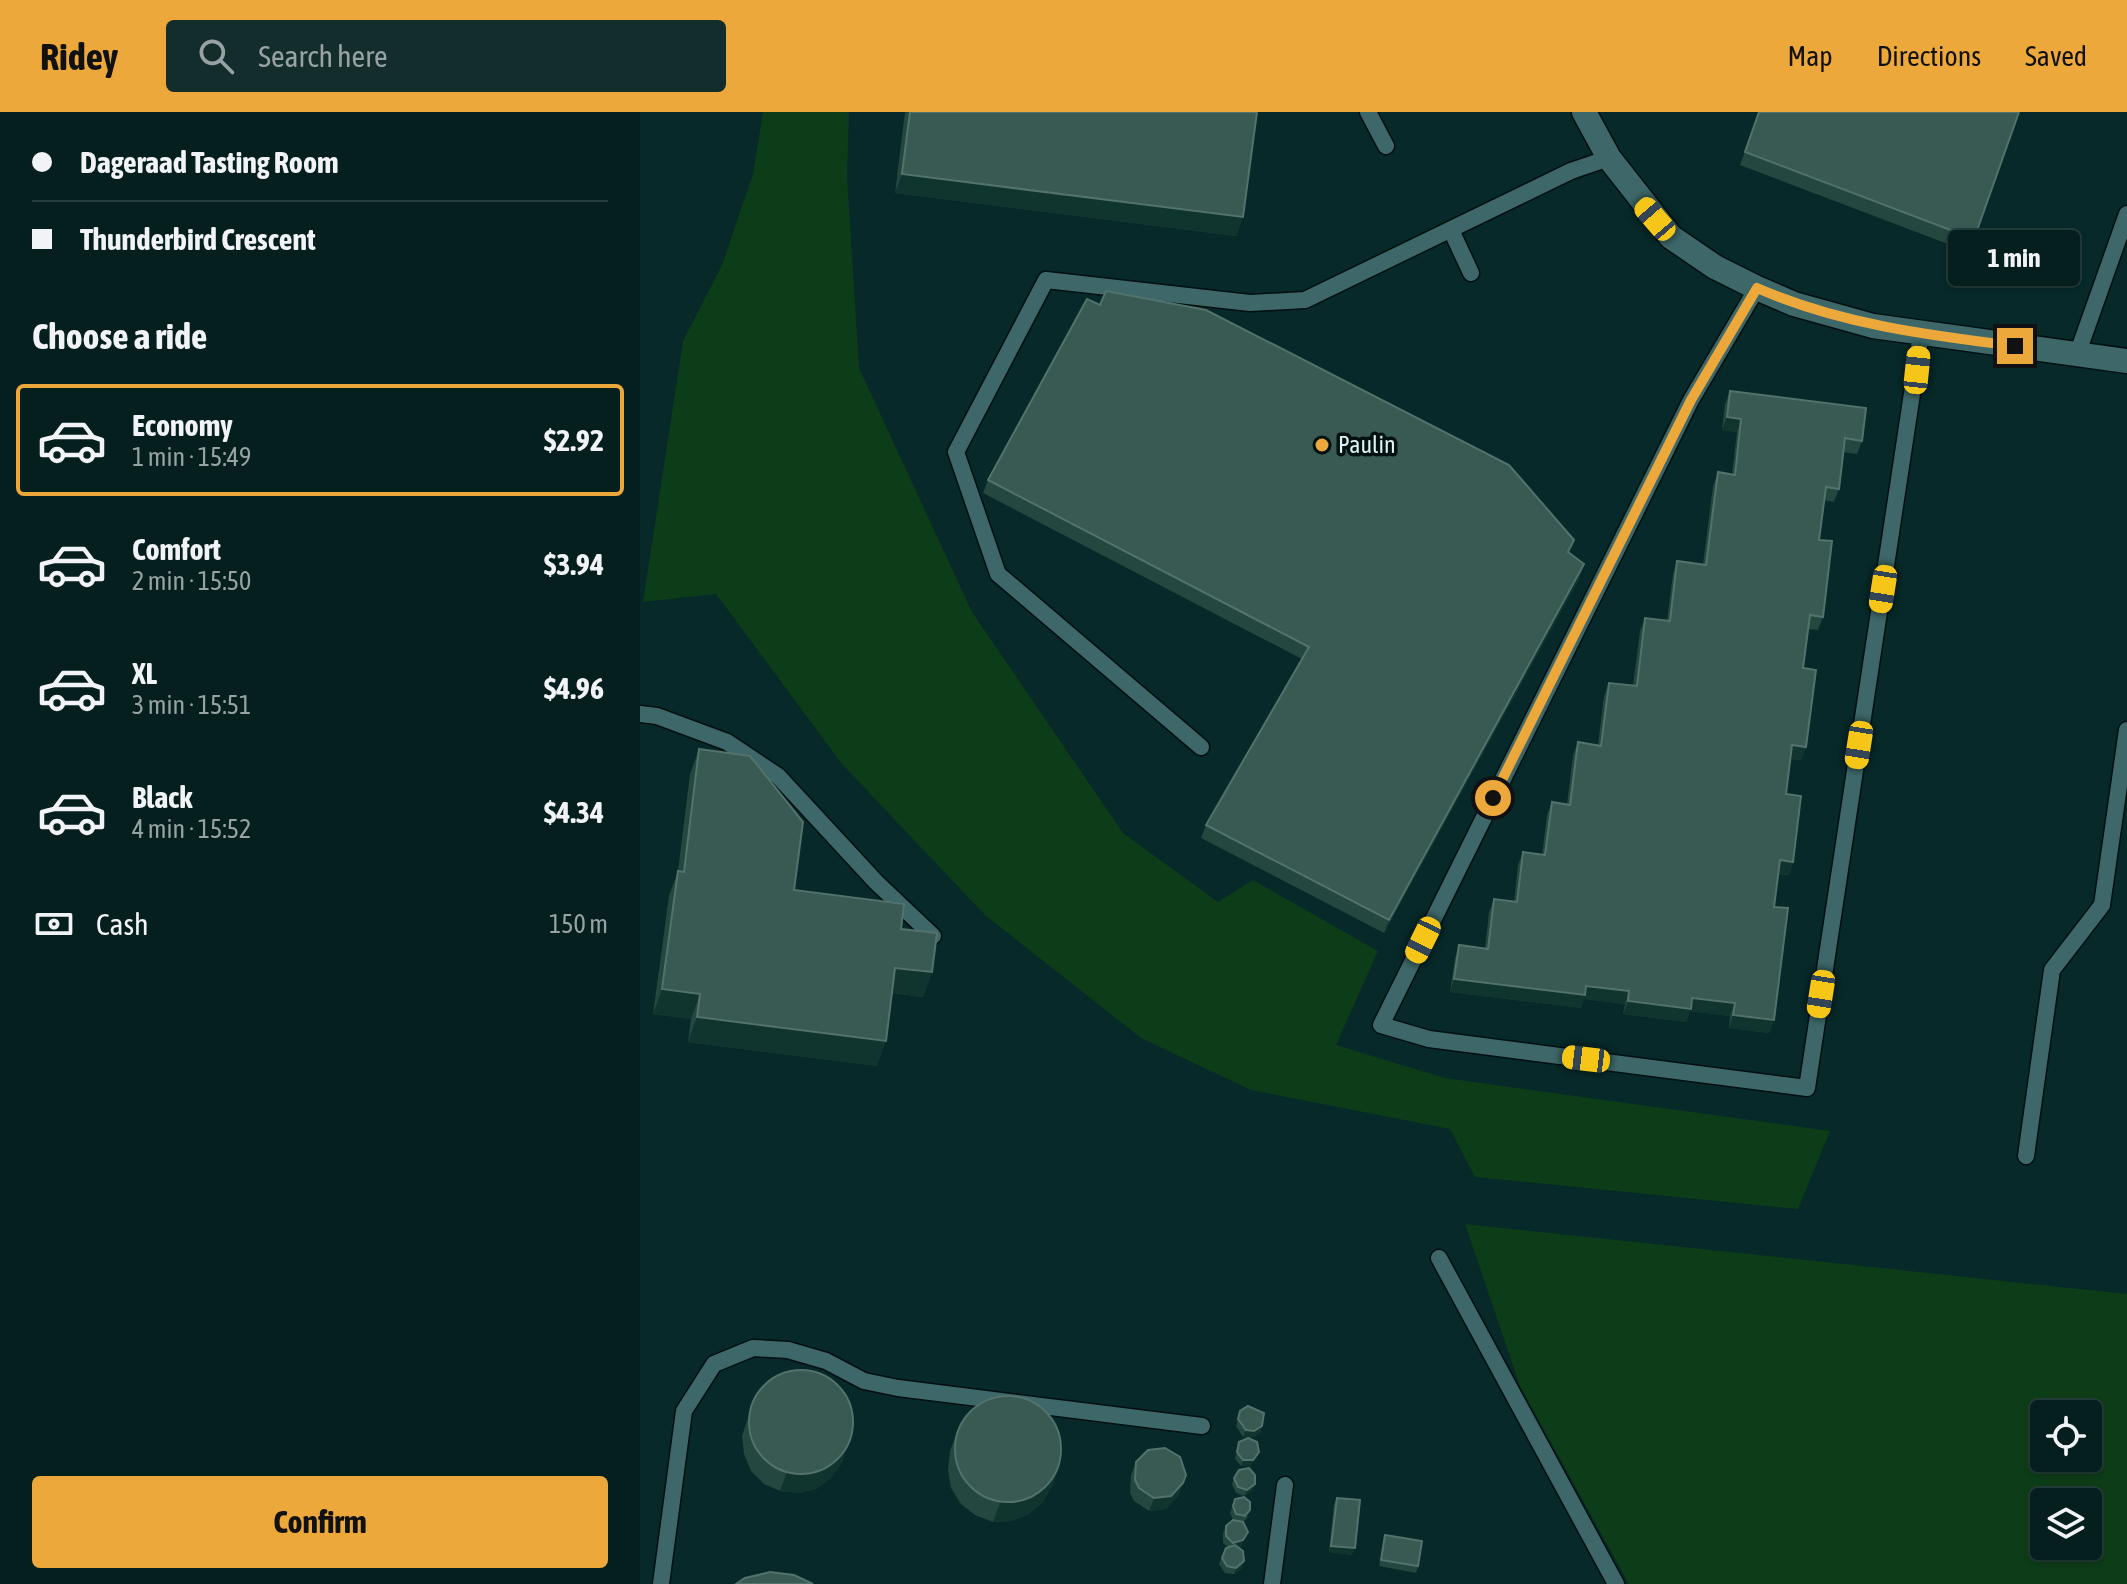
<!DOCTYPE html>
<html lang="en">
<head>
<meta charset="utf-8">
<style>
  :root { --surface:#051f1f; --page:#132c2c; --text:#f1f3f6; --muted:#97a2a4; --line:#263d3d; --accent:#eda83b }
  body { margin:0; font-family:"Asap Condensed",sans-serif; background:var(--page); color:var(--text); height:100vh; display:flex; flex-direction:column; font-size:30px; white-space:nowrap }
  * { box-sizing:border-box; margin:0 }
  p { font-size:26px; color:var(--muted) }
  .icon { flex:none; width:44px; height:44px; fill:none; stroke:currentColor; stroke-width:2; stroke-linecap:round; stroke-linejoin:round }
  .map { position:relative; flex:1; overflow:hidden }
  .side { display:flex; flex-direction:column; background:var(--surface); width:640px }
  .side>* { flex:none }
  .guide { display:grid; align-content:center; height:176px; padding:0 32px; background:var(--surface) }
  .buttons { position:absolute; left:1390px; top:1288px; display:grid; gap:16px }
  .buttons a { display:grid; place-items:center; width:72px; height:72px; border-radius:8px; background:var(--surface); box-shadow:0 2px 6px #0004,0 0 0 2px var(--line); font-size:40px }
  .end { position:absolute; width:36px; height:36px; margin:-18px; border:10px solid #eda83b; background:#111; box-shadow:0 0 0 4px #111 }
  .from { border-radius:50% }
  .bubble { position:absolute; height:56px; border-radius:8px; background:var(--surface); box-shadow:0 2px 6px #0004,0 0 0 2px var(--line); font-size:26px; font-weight:700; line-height:56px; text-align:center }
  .car { position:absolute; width:24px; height:48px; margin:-24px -12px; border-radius:10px; box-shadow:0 0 6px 2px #0007; background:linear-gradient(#f5c518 24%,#345 0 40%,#f5c518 0 76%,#345 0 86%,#f5c518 0) }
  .guide b { display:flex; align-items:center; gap:28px; height:76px; font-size:30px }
  .guide b+b { border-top:2px solid var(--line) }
  .guide i { width:20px; height:20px; background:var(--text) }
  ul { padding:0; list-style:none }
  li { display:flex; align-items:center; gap:24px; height:112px; margin:0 16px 12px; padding:0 16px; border:4px solid transparent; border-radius:8px }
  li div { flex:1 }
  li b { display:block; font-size:30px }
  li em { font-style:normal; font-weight:700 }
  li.selected { border-color:var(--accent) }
  li>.icon { width:72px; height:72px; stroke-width:1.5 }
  h2 { padding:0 32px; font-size:36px; line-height:96px }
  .pay { display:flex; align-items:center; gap:20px; height:88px; padding:0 32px; font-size:30px }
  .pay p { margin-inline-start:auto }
  .primary-button { display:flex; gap:16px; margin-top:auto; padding:16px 32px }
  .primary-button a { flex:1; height:92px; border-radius:8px; background:var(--accent); color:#111; font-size:32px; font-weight:700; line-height:92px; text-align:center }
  header { display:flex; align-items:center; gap:48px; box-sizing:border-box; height:112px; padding:0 40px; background:var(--accent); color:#111 }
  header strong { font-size:38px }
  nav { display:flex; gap:44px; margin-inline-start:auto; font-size:28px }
  .search { width:560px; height:72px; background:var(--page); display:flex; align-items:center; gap:20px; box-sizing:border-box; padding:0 28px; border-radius:8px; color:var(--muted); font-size:30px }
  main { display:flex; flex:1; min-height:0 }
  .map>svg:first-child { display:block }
  .green { fill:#0d3c18; fill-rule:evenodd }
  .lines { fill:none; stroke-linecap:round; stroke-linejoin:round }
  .lane-casing { stroke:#001011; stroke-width:19 }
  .street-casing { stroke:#001011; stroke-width:27 }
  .lane { stroke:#3d6768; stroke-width:16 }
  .street { stroke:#3d6768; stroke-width:24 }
  .wall { fill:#24483f }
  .shaded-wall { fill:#10342e }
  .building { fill:#385a52; stroke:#52726b; stroke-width:2 }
  .route { stroke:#eda83b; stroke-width:10 }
  .poi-dot { fill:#eda83b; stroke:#011010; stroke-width:3 }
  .labels { text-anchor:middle; stroke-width:7; stroke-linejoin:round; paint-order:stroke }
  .poi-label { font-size:24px; fill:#ddf3f3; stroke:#011010; text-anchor:start }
</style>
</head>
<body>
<header>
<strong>Ridey</strong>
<div class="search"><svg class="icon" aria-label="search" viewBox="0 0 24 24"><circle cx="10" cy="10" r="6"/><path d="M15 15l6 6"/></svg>Search here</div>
<nav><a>Map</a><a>Directions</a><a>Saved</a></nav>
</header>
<main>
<section class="side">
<div class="guide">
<b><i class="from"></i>Dageraad Tasting Room</b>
<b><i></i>Thunderbird Crescent</b>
</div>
<h2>Choose a ride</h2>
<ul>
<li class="selected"><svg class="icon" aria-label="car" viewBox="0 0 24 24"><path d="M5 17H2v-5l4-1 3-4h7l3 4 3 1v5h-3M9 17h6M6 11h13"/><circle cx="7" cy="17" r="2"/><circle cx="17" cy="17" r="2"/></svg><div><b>Economy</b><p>1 min · 15:49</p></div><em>$2.92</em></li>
<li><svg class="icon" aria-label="car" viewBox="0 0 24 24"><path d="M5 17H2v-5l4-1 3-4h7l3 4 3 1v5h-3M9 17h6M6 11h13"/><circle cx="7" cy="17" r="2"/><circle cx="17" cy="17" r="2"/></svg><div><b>Comfort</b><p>2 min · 15:50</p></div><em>$3.94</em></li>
<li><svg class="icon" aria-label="car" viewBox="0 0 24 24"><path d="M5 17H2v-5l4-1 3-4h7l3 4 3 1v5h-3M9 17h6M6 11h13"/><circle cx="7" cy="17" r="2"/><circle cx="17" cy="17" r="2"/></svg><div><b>XL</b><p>3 min · 15:51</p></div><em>$4.96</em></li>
<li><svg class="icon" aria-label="car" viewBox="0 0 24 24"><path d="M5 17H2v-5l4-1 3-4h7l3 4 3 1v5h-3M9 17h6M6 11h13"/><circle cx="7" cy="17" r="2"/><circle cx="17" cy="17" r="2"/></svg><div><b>Black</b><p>4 min · 15:52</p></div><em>$4.34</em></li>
</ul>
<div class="pay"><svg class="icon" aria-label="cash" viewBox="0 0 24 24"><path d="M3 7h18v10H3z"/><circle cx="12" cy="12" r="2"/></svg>Cash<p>150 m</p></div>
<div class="primary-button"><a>Confirm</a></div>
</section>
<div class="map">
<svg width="1487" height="1472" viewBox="0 0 1487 1472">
  <rect width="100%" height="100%" fill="#072929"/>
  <!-- green -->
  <g class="green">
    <polygon points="123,0 209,0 207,65 219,256 332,500 483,721 578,790 613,768 738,839 696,933 805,966 1190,1019 1158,1097 835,1065 810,1017 611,978 501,926 345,803 202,652 76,482 3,490 43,229 82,153 113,62"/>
    <path d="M825,1112L1487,1182V1472H989L880,1274ZM1404,1302H1448V1346H1404ZM1404,1390H1448V1434H1404Z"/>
  </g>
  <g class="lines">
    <defs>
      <g id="lane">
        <polyline points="728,0 746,34"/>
        <polyline points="811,118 831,161"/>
        <polyline points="1117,176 1051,288 741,913 789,927 1167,976 1281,222"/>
        <polyline points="1437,243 1487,102"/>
        <polyline points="0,602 17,604 87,630 138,664 236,770 293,824"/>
        <polyline points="561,635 358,462 316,340 406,168 610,191 665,188 931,59 969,46"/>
        <polyline points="1386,1044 1412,858 1462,793 1487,618"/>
        <polyline points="799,1146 976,1472"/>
        <polyline points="21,1472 44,1299 74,1252 113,1236 148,1238 186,1249 224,1269 258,1276 562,1314"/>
        <polyline points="632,1472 645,1373"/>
      </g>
      <polyline id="street" points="944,0 969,46 1031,125 1075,155 1117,176 1154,192 1233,214 1487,249"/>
    </defs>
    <!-- lane casing -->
    <use href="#lane" class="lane-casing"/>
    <!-- street casing -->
    <use href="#street" class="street-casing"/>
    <!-- lane -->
    <use href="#lane" class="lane"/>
    <!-- street -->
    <use href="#street" class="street"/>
  </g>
  <!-- wall -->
  <g class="wall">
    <polygon points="265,0 617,0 603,105 596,124 255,81"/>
    <polygon points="1119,0 1379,0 1329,140 1100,53"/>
    <polygon points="1090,279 1222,329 1217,342 1203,340 1199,377 1194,390 1184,388 1179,428 1183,505 1178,518 1168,517 1163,556 1166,635 1161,648 1151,647 1146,682 1153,750 1149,763 1138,762 1134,795 1134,908 1129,921 1089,916 1090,904 1050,899 1046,910 983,902 985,892 944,887 941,896 810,880 815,846 819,833 845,836 849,800 854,787 874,790 878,753 883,740 902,743 907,703 912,690 927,692 933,643 938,630 958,633 964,584 969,571 993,574 1000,519 1005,506 1027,509 1033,462 1037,449 1063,452 1073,374 1078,360 1092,362 1097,320 1082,318 1085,292"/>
    <polygon points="348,368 929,441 940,465 744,821 561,726 566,713 662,547 343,381"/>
    <polygon points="59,637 154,778 261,817 292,860 283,885 252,881 237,954 48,930 51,907 13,902 29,784 38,759 50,662"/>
    <polygon points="114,1288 208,1333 201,1352 191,1366 176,1377 158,1381 140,1379 124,1372 111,1359 104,1342 102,1324"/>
    <polygon points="600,1299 622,1314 620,1321 612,1326 603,1325 596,1314"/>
    <polygon points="317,1320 419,1355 412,1374 403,1390 389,1402 372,1409 353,1410 335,1403 321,1392 311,1376 308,1358 310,1339"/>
    <polygon points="599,1330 619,1340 616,1347 610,1354 601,1354 595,1347"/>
    <polygon points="496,1350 543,1371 538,1384 526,1397 509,1399 494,1389 490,1381 491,1363"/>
    <polygon points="594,1366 615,1372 612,1379 604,1384 596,1381 592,1372"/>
    <polygon points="697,1386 712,1443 689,1440 694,1392"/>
    <polygon points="595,1387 608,1405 603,1410 605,1426 601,1435 598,1436 602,1456 594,1462 585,1461 579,1452 586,1436 588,1435 583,1431 583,1421 586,1414 593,1408 590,1401"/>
    <polygon points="745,1423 778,1454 776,1461 739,1454"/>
  </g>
  <!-- shaded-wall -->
  <g class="shaded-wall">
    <polygon points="262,62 603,105 596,124 255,81"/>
    <polygon points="1087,305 1101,307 1097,320 1082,318"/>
    <polygon points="944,452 940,465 744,821 749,808"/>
    <polygon points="1152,633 1166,635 1161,648 1148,646"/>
    <polygon points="1140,748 1153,750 1149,763 1135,761"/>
    <polygon points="255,856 292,860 283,885 246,880"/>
    <polygon points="814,867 946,874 989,879 985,892 944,887 941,896 810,880"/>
    <polygon points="22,877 60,882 51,907 13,902"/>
    <polygon points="1052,886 1095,891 1090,904 1050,899 1046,910 983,902 988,889"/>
    <polygon points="1093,903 1134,908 1129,921 1089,916"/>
    <polygon points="57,905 246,929 237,954 48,930"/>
    <polygon points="622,1314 620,1321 612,1326 603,1325 606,1318"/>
    <polygon points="208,1333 201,1352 191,1366 176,1377 158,1381 140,1379 147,1360"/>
    <polygon points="619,1340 616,1347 610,1354 601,1354 603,1348"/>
    <polygon points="419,1355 412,1374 403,1390 389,1402 372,1409 353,1410 360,1391"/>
    <polygon points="543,1371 538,1384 526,1397 509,1399 514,1386"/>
    <polygon points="615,1372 612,1379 604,1384 607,1378"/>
    <polygon points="608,1420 601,1435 591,1437 593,1431"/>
    <polygon points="691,1434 715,1436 712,1443 689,1440"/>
    <polygon points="604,1449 602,1456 594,1462 596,1456"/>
  </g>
  <!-- building -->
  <g class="building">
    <polygon points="270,0 617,0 603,105 262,62"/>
    <polygon points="1119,0 1379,0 1334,127 1105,40"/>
    <polygon points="466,179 566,198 869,353 934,428 928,440 944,452 749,808 566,713 669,535 348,368 447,187 460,193"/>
    <polygon points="1090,279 1226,296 1222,329 1205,326 1199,377 1186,375 1179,428 1192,429 1183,505 1170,503 1163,556 1176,558 1166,635 1152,633 1146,682 1161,684 1153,750 1140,748 1134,795 1148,796 1134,908 1093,903 1095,891 1052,886 1051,897 988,889 989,879 946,874 945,883 814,867 819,833 848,837 854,787 877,790 883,740 905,743 912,690 930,693 938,630 961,634 969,571 997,574 1005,506 1030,509 1037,449 1066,453 1078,360 1095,363 1101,307 1087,305"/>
    <polygon points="59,637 110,644 163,710 154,778 264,792 261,817 297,821 292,860 255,856 246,929 57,905 60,882 22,877 38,759 44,760"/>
    <circle cx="161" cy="1310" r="52"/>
    <circle cx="368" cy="1337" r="53"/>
    <polygon points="608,1294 624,1301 622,1314 614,1319 606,1318 598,1307 600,1299"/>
    <polygon points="608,1326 617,1330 619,1340 613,1348 603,1348 597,1340 599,1330"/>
    <polygon points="525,1336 540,1345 546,1363 543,1371 531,1384 514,1386 499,1376 495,1368 496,1350 508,1338"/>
    <polygon points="609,1356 615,1363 615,1372 607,1378 598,1375 594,1366 599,1358"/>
    <polygon points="604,1385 610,1390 610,1398 605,1404 596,1402 593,1394 595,1387"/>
    <polygon points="697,1386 720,1388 715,1436 691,1434"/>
    <polygon points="593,1408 603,1410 608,1420 603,1428 593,1431 586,1424 586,1414"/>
    <polygon points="745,1423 782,1429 778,1454 741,1448"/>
    <polygon points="595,1433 603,1439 604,1449 596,1456 587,1454 582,1446 586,1436"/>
    <polygon points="130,1460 154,1463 173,1472 96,1472 105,1466"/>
  </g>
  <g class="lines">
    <!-- route -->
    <path class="route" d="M853,686L1051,288L1117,176C1200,212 1286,223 1375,234"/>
  </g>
  <!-- markers -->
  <circle class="poi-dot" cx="682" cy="333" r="8"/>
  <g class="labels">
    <!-- poi labels -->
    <g class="poi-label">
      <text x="698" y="341">Paulin</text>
    </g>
  </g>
</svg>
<div class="buttons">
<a><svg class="icon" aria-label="locate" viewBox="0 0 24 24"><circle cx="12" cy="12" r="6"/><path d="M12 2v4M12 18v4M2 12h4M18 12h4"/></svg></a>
<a><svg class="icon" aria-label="layers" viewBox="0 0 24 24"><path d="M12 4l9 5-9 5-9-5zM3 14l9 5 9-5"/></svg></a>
</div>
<i class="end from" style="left:853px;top:686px"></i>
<i class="end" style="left:1375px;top:234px"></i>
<div class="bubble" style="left:1308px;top:118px;width:132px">1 min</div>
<i class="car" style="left:1015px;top:107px;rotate:319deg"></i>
<i class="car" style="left:1277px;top:258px;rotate:6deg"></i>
<i class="car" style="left:1243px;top:477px;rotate:189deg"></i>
<i class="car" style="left:1219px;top:633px;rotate:189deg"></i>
<i class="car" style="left:783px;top:828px;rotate:206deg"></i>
<i class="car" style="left:1181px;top:882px;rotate:189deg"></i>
<i class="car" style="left:946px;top:947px;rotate:277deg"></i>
</div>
</main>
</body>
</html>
